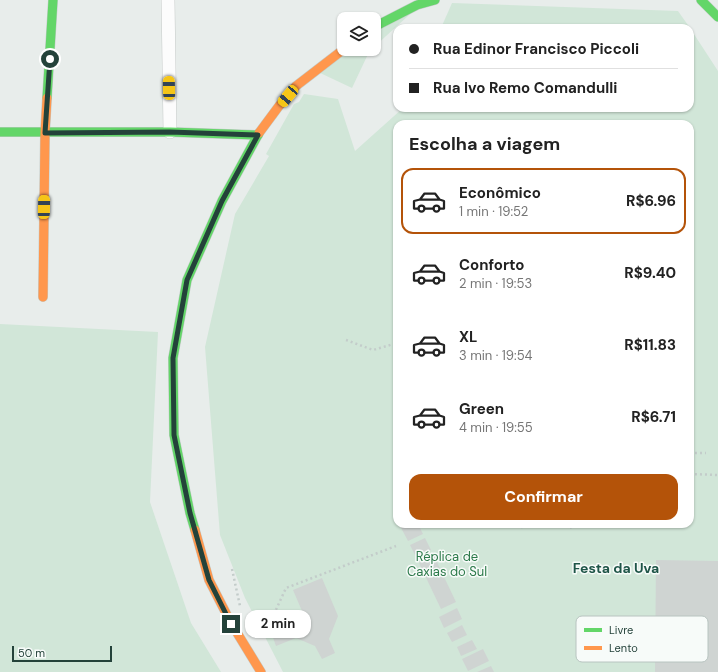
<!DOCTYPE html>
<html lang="pt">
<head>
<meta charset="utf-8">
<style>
  :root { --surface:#fff; --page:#f2f2f2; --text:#222; --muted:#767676; --line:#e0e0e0; --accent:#b45309 }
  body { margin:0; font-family:"DM Sans",sans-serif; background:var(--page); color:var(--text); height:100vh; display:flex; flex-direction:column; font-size:15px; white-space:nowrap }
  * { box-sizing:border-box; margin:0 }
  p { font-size:13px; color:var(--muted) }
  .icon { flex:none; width:22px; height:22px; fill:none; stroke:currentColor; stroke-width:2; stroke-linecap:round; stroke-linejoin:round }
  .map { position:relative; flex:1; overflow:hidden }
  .side { position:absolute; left:393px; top:120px; width:301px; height:408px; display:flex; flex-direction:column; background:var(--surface); border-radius:12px; box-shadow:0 1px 3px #0004 }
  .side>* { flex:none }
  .guide { position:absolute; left:393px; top:24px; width:301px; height:88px; border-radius:12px; box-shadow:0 1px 3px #0004; display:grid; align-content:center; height:88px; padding:0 16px; background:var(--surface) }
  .controls { position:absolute; left:337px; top:12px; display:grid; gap:8px }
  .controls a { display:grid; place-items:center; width:44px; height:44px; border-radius:8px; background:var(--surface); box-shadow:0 1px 3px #0004; font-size:20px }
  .scale { position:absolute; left:12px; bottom:10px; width:100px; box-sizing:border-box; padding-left:4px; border:2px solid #24423a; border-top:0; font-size:11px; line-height:14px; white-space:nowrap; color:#24423a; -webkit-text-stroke:3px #f7fbf9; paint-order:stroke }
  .end { position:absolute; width:18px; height:18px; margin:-9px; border:5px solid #24423a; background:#fff; box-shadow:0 0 0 2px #fff }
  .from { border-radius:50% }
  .bubble { position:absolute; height:28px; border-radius:12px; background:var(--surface); box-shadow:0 1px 3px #0004; font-size:13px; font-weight:700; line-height:28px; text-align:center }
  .car { position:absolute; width:12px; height:24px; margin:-12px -6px; border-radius:5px; box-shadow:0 0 3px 1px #0007; background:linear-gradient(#f5c518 24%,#345 0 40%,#f5c518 0 76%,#345 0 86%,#f5c518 0) }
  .guide b { display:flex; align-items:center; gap:14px; height:38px; font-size:15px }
  .guide b+b { border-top:1px solid var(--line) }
  .guide i { width:10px; height:10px; background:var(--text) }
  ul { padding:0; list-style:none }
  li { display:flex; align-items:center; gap:12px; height:66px; margin:0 8px 6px; padding:0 8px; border:2px solid transparent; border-radius:12px }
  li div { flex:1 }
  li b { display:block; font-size:15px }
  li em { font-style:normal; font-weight:700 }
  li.current { border-color:var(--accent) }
  li>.icon { width:36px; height:36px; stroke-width:1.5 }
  h2 { padding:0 16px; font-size:18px; line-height:48px }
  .button { display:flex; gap:8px; margin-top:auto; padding:8px 16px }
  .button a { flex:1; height:46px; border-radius:12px; background:var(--accent); color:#fff; font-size:16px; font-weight:700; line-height:46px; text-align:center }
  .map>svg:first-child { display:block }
  .green { fill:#d1e6d8; fill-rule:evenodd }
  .building { fill:#cfd4d2 }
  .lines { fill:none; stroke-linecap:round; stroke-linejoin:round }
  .street-casing { stroke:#c5cac8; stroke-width:14 }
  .fast-casing { stroke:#c3cbc8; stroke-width:10 }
  .slow-casing { stroke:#c3cbc8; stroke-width:10 }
  .path { stroke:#c3ccca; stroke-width:2.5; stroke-dasharray:2 3; stroke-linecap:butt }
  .street { stroke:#fcfcfc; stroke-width:13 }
  .fast { stroke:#63d668; stroke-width:9 }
  .slow { stroke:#ff974d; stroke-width:9 }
  .route { stroke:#24423a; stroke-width:5 }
  .labels { text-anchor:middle; stroke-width:3; stroke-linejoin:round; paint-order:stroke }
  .park-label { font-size:13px; fill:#2d7a4b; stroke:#f7fbf9 }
  .neighbourhood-label { font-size:14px; font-weight:bold; fill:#1f5548; stroke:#f7fbf9 }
  .key { fill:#f7fbf9; stroke:#b8c4c0; stroke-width:1 }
  .key-label { font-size:11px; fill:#24423a }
</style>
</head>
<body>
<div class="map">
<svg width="718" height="672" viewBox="0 0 718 672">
  <rect width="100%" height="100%" fill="#e8edeb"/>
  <!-- green -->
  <g class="green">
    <polygon points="452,3 678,11 690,28 441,28"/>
    <polygon points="420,5 374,47 374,30"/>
    <path d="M690,28L718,71V672H283L245,598L220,535L205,347L235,214L269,156L266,154L294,104L299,102L304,94L338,99L355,151L403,108H690ZM397,124H690V524H397Z"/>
    <polygon points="348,49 372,49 369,52 352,88 318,72"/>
    <polygon points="0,324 158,332 150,502 191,623 221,672 0,672"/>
  </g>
  <!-- building -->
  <g class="building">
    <polygon points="399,524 418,524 423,534 408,541"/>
    <polygon points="425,538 431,550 416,557 410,545"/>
    <polygon points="434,556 456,602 441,609 419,563"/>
    <polygon points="656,560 718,561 718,672 655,672"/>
    <polygon points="322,578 338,616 329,639 335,653 322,659 315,646 296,638 276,646 271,632 297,623 302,611 293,590"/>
    <polygon points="457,608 462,619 444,628 439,617"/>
    <polygon points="462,625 467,635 452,642 447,633"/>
    <polygon points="472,640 477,649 461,656 457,647"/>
    <polygon points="483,649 489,661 468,671 462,659"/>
    <polygon points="491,666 494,672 477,672"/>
  </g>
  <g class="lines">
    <defs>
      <polyline id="street" points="168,0 170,132"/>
      <g id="fast">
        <polyline points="701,0 718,17"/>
        <polyline points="374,27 417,5 435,0"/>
        <polyline points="47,98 53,0"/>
        <polyline points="0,132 170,132 258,135"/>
        <polyline points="195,530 190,513 174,435 173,358 187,280 222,201 259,133"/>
      </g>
      <g id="slow">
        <polyline points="259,133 279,106 296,86 344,49"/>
        <polyline points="43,297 45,133 47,98"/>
        <polyline points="195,530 209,580 231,623 261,672"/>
      </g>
    </defs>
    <!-- street casing -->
    <use href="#street" class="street-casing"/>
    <!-- fast casing -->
    <use href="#fast" class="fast-casing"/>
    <!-- slow casing -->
    <use href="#slow" class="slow-casing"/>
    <!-- path -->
    <g class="path">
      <polyline points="346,340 373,350 397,343"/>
      <polyline points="690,453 706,453"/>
      <polyline points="690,474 718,475"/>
      <polyline points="521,528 523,524"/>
      <polyline points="570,528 574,524"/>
      <polyline points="232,569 240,606"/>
      <polyline points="252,628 268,627 286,588 396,546"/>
    </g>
    <!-- street -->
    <use href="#street" class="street"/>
    <!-- fast -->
    <use href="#fast" class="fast"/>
    <!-- slow -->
    <use href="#slow" class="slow"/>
  </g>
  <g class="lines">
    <!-- route -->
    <polyline class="route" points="50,59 45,133 170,132 258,135 222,201 187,280 173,358 174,435 190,513 209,580 231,624"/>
  </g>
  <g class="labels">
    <!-- park labels -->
    <g class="park-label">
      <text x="447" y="561">Réplica de<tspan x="447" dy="15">Caxias do Sul</tspan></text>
    </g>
    <!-- neighbourhood labels -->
    <g class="neighbourhood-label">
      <text x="616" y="573">Festa da Uva</text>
    </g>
  </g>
  <!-- legend -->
  <rect x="576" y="616" width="132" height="46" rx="6" class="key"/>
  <rect x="584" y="628" width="18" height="4" fill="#63d668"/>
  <rect x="584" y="646" width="18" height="4" fill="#ff974d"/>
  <g class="key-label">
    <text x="609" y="634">Livre</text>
    <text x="609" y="652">Lento</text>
  </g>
</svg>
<div class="controls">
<a><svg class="icon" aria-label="layers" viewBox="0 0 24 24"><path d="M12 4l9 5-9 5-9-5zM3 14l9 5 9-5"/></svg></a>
</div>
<div class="scale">50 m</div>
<i class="end from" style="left:50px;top:59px"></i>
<i class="end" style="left:231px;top:624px"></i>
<div class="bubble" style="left:245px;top:610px;width:66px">2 min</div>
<i class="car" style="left:169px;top:88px;rotate:359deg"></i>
<i class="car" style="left:288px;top:96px;rotate:220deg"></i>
<i class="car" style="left:44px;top:207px;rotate:1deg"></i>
<div class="guide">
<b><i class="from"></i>Rua Edinor Francisco Piccoli</b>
<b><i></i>Rua Ivo Remo Comandulli</b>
</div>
<section class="side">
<h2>Escolha a viagem</h2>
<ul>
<li class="current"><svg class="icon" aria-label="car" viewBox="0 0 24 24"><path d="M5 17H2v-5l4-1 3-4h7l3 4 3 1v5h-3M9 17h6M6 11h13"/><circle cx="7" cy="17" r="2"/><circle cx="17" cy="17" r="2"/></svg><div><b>Econômico</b><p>1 min · 19:52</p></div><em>R$6.96</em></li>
<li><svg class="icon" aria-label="car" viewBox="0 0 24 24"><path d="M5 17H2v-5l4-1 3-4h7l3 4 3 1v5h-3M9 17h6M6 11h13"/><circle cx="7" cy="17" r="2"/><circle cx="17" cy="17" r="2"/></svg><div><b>Conforto</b><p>2 min · 19:53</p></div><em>R$9.40</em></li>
<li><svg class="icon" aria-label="car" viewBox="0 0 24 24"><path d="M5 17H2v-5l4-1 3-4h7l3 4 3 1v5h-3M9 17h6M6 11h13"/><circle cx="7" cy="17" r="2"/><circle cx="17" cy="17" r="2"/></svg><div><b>XL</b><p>3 min · 19:54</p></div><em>R$11.83</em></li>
<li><svg class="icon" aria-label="car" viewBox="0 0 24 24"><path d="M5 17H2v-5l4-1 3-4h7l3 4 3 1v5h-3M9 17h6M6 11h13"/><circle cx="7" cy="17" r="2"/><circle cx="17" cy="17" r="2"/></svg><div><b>Green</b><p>4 min · 19:55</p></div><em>R$6.71</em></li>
</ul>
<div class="button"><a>Confirmar</a></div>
</section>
</div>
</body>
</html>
